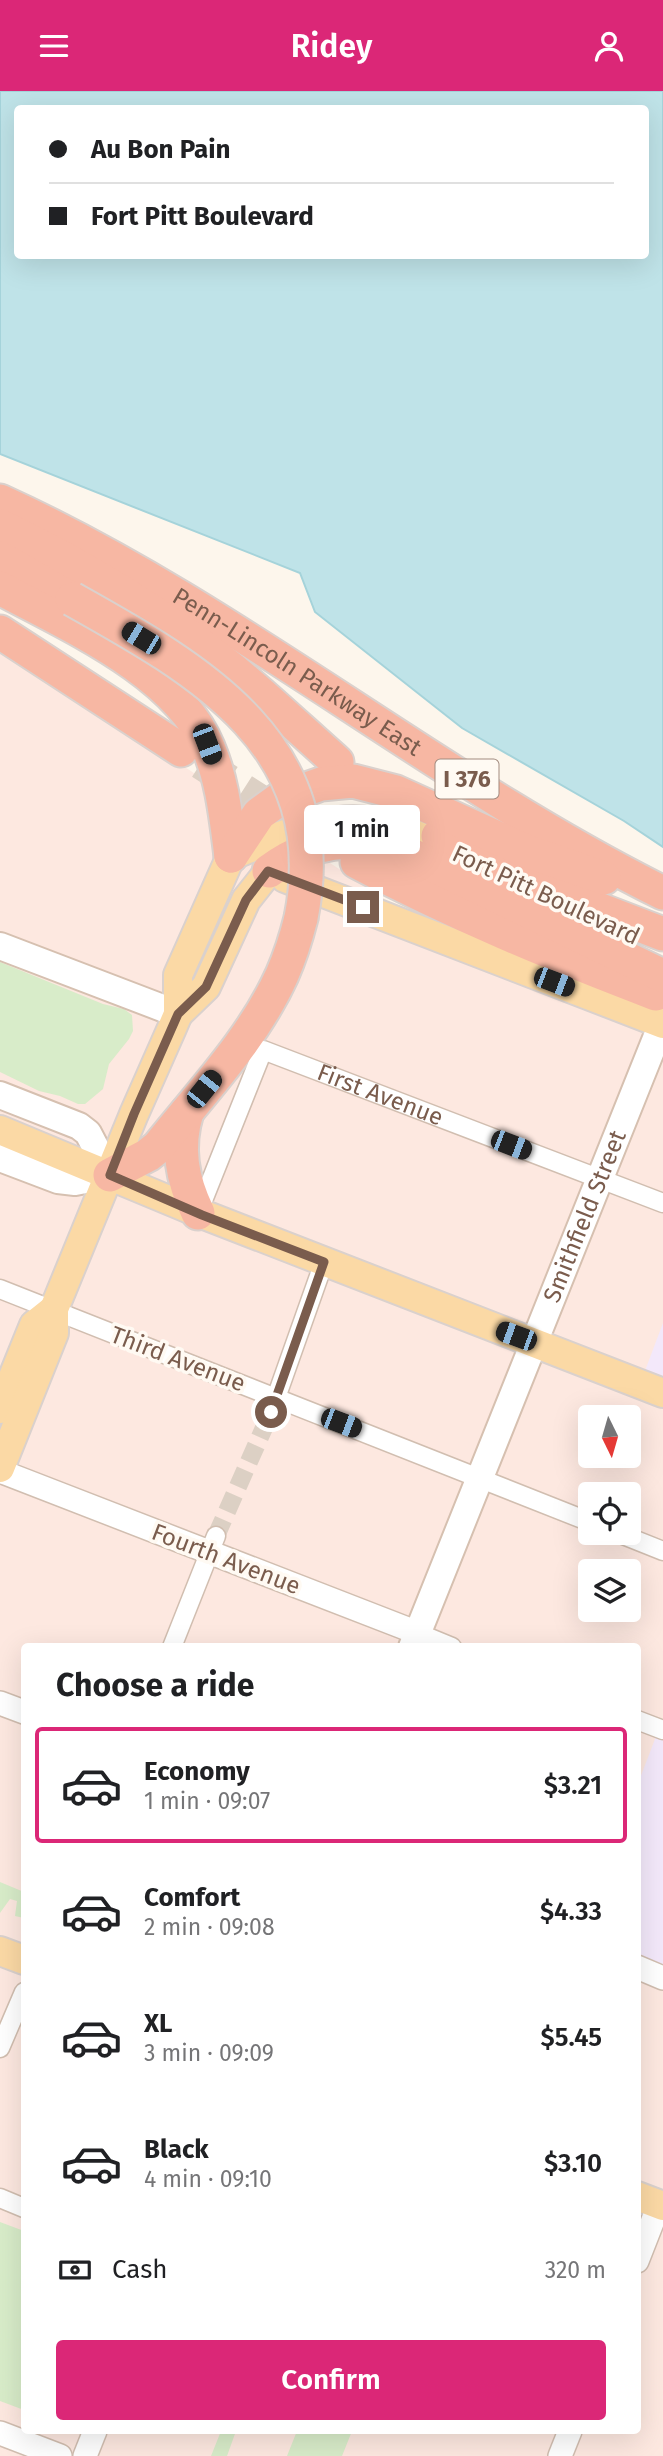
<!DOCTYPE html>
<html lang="en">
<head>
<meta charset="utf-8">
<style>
  :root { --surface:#fff; --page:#f2f2f2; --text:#202124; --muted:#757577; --line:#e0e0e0; --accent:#db2777 }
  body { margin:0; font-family:"Fira Sans",sans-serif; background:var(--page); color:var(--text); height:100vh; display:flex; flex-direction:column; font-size:26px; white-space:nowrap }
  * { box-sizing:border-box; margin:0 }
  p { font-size:23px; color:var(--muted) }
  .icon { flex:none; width:38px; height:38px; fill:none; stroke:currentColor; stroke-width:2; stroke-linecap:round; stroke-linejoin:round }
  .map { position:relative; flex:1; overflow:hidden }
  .drawer { position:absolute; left:21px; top:1552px; width:620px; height:791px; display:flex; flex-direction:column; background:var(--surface); border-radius:7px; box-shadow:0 7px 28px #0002 }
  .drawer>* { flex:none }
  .top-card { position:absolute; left:14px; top:14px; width:635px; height:154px; border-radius:7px; box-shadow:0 7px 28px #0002; display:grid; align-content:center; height:154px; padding:0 35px; background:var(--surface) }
  .needle { width:46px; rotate:175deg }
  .controls { position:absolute; left:578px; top:1314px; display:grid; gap:14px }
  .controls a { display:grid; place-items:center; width:63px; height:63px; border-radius:7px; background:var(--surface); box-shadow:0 7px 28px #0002; font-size:35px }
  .end { position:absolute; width:32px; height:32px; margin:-16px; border:9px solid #7a5c4d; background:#fff; box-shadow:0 0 0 4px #fff }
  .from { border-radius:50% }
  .bubble { position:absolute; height:49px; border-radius:7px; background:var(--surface); box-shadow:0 7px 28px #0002; font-size:23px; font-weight:600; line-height:49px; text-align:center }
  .car { position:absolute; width:21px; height:42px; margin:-21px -10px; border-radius:9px; box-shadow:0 0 5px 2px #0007; background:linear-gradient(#222 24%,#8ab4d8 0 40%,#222 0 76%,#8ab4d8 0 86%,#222 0) }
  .top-card b { display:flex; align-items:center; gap:24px; height:66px; font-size:26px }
  .top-card b+b { border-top:2px solid var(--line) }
  .top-card i { width:18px; height:18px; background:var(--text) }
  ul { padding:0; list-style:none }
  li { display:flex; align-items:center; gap:21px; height:116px; margin:0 14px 10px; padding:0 21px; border:4px solid transparent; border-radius:7px }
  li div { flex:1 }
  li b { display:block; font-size:26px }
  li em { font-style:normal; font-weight:600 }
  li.on { border-color:var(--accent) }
  li>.icon { width:63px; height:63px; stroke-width:1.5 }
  h2 { padding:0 35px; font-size:32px; line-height:84px }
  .pay { display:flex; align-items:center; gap:18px; height:77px; padding:0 35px; font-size:26px }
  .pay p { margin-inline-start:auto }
  .cta { display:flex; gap:14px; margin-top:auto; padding:14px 35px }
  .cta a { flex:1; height:80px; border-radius:7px; background:var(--accent); color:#fff; font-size:28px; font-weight:600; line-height:80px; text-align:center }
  header { display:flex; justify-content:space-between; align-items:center; height:91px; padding:0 35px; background:var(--accent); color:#fff; font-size:32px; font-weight:600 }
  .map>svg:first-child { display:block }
  .commercial { fill:#fde8e0; fill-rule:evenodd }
  .education { fill:#f3e8fa }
  .green { fill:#d8ecc9 }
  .water { fill:#bfe3e8; stroke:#a5d3da; stroke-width:2; fill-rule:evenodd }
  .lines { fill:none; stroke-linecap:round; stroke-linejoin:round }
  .minor-tunnel { stroke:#dcd0c4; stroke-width:18; stroke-dasharray:18 9; stroke-linecap:butt }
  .motorway-tunnel { stroke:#dcd0c4; stroke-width:33; stroke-dasharray:33 17; stroke-linecap:butt }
  .minor-casing { stroke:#d1beb0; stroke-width:21 }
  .tertiary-casing { stroke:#d1beb0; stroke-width:26 }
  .secondary-casing { stroke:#d6c0b0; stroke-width:30 }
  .primary-casing { stroke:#dad1cd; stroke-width:32 }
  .motorway-casing { stroke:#dad1cd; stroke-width:37 }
  .minor { stroke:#fff; stroke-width:18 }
  .tertiary { stroke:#fff; stroke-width:23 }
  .secondary { stroke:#fff; stroke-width:26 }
  .primary { stroke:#fbd9a5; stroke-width:28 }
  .motorway { stroke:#f7b7a3; stroke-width:33 }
  .motorway-bridge-casing { stroke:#dad1cd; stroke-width:37; stroke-linecap:butt }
  .motorway-bridge { stroke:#f7b7a3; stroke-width:33 }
  .route { stroke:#7a5c4d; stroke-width:9 }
  .labels { text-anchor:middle; stroke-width:7; stroke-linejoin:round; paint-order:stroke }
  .shield { fill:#fffaf3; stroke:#a28b7f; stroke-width:2 }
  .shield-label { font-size:23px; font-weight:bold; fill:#7a5c4d }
  .street-label { font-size:24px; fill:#7a5c4d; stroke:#fffaf3 }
</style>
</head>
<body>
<header><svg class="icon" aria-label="menu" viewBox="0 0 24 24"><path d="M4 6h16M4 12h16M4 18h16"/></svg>Ridey<svg class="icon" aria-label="person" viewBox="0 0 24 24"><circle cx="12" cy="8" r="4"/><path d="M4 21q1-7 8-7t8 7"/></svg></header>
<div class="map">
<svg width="663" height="2365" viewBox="0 0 663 2365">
  <rect width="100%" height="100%" fill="#fdf6ec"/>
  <!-- commercial -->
  <path class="commercial" d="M0,554L427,836L663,927V2365H0ZM590,1326H628V1365H590ZM590,1404H628V1442H590ZM590,1480H628V1519H590ZM24,1556H637V2340H24Z"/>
  <!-- education -->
  <g class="education">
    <polygon points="663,1232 663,1302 640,1293"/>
    <polygon points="656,1636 663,1639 663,1887 637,1876 637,1695 655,1648"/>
  </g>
  <!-- green -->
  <g class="green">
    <polygon points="0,871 103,913 124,918 132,924 133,940 129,948 109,973 103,998 85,1013 78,1013 60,1005 39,1000 0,981"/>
    <polygon points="0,1791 24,1801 24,1827 15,1825 17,1810 10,1808 0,1822"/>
    <polygon points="0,2131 24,2140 24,2319 0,2310"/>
    <polygon points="221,2340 236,2340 227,2365 211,2365"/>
    <polygon points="297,2340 303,2343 305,2340 352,2340 342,2365 287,2365"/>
  </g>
  <!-- water -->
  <path class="water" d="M0,0H663V756L624,730L462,637L315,521L300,482L0,363ZM18,18H646V164H18Z"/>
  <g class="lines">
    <!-- minor-tunnel -->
    <polyline class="minor-tunnel" points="216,1445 271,1321"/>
    <!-- motorway-tunnel -->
    <polyline class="motorway-tunnel" points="201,672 291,730"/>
    <defs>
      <g id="minor">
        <path id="s1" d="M198,1122L263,959L663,1112"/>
        <polyline points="0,1198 590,1431"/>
        <polyline points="271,1321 324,1171"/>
        <polyline points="618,1442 663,1460"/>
        <polyline points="418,1542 452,1556"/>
        <polyline points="172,1556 216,1445"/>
        <polyline points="637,1629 663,1639"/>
        <polyline points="0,1957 24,1901"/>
        <polyline points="0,2107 24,2117"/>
      </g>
      <g id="tertiary">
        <polyline points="0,1380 418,1542"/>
        <polyline points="0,1612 24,1621"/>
        <polyline points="637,1876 663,1887"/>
        <polyline points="637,2170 659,2114"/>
        <polyline points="0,2342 60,2365"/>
        <polyline points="85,2365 95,2340"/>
        <polyline points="560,2365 570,2340"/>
      </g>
      <g id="secondary">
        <polyline points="0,855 178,923"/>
        <polyline points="0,1004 79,1035 88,1042 110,1084 75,1091 58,1089 0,1067"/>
        <path id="s2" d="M412,1556L663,930"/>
      </g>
      <g id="primary">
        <path d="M231,765C282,744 335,717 392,735C414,741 435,753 456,763"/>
        <polyline points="285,787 663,933"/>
        <polyline points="178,923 206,896 246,809 269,780"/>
        <polyline points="0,1039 202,1123 663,1302"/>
        <polyline points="0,1318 34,1234 54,1218"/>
        <polyline points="0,1377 54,1242 54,1218 134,1023 172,937 178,923 178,884 231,765"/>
        <polyline points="0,1860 24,1869"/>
        <polyline points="637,2105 663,2115"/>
      </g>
      <g id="motorway">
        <path id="s3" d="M0,410C233,516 434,688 663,802"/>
        <path d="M0,435C77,471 166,525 232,578C268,608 302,640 337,671"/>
        <polyline points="0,467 72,508"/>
        <path d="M0,497C68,534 177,581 208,656C223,691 226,728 231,765"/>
        <polyline points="0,541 181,659"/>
        <polyline points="438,745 569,807 663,843"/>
        <polyline points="231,765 259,723 281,707 321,693 353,690 396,701 526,760 604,787"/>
        <path d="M357,771C454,823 554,864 656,903"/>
        <path d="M269,780C306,752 347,745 393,755L663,885"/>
        <path d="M187,1021C176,1057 182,1088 198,1122"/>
        <path d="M110,1084L148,1064L158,1056C201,1002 253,948 282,884C290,866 296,847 301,827"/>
      </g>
    </defs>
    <!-- minor casing -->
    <use href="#minor" class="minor-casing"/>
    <!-- tertiary casing -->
    <use href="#tertiary" class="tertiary-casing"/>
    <!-- secondary casing -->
    <use href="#secondary" class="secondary-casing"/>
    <!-- primary casing -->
    <use href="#primary" class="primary-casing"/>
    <!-- motorway casing -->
    <use href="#motorway" class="motorway-casing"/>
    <!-- minor -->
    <use href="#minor" class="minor"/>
    <!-- tertiary -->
    <use href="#tertiary" class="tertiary"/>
    <!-- secondary -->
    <use href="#secondary" class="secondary"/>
    <!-- primary -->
    <use href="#primary" class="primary"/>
    <!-- motorway -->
    <use href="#motorway" class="motorway"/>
    <defs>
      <path id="motorway-bridge" d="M72,508C201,580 335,655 301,827"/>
    </defs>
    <!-- motorway-bridge casing -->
    <use href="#motorway-bridge" class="motorway-bridge-casing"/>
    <!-- motorway-bridge -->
    <use href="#motorway-bridge" class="motorway-bridge"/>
  </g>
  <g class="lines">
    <!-- route -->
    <polyline class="route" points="271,1321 324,1171 202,1124 110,1084 134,1023 178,923 206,896 246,809 268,780 363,816"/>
  </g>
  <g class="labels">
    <!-- shield labels -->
    <rect class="shield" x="435.5" y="668.5" width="63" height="39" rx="5"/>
    <g class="shield-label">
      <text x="467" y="696">I 376</text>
    </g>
    <!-- street labels -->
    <g class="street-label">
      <text dy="8" stroke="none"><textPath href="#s3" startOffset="343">Penn-Lincoln Parkway East</textPath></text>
      <text transform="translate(546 804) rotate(25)" y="8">Fort Pitt Boulevard</text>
      <text dy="8" stroke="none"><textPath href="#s1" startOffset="301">First Avenue</textPath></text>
      <text dy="8" stroke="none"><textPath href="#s2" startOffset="464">Smithfield Street</textPath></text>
      <text transform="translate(178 1268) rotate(21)" y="8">Third Avenue</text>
      <text transform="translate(226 1468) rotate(21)" y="8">Fourth Avenue</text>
    </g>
  </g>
</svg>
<div class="controls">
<a><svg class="needle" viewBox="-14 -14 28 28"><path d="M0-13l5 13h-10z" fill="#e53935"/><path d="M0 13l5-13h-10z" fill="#757577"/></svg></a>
<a><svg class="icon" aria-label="locate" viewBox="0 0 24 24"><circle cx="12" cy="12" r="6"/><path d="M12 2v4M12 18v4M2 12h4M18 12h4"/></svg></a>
<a><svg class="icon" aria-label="layers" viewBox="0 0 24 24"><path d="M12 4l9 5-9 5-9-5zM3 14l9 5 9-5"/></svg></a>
</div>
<i class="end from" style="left:271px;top:1321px"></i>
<i class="end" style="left:363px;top:816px"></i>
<div class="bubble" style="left:304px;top:714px;width:116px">1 min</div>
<i class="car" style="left:141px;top:547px;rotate:301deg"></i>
<i class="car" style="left:207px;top:653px;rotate:159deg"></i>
<i class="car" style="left:554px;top:891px;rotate:111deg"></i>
<i class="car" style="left:204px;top:998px;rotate:39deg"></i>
<i class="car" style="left:511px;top:1054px;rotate:111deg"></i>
<i class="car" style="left:516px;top:1245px;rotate:290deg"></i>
<i class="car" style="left:341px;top:1332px;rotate:111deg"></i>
<div class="top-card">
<b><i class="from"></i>Au Bon Pain</b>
<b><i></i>Fort Pitt Boulevard</b>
</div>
<section class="drawer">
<h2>Choose a ride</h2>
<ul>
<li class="on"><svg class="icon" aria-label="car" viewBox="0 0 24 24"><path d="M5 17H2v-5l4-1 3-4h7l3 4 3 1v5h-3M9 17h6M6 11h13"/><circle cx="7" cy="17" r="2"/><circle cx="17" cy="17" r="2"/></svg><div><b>Economy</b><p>1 min · 09:07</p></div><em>$3.21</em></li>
<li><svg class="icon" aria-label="car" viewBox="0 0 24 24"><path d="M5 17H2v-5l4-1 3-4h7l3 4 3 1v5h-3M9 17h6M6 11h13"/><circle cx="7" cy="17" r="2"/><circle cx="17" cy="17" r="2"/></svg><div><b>Comfort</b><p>2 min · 09:08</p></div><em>$4.33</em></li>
<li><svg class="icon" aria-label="car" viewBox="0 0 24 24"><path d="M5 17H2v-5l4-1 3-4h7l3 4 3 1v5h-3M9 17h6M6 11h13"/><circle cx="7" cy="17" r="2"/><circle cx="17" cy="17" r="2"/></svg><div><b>XL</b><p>3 min · 09:09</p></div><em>$5.45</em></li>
<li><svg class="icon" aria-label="car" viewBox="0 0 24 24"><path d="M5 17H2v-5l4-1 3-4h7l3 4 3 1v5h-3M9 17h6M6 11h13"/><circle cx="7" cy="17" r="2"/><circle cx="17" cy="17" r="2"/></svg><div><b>Black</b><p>4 min · 09:10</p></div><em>$3.10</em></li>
</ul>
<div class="pay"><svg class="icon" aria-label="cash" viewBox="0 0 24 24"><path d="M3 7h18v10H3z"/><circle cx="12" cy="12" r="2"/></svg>Cash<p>320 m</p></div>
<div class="cta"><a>Confirm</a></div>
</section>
</div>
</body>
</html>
